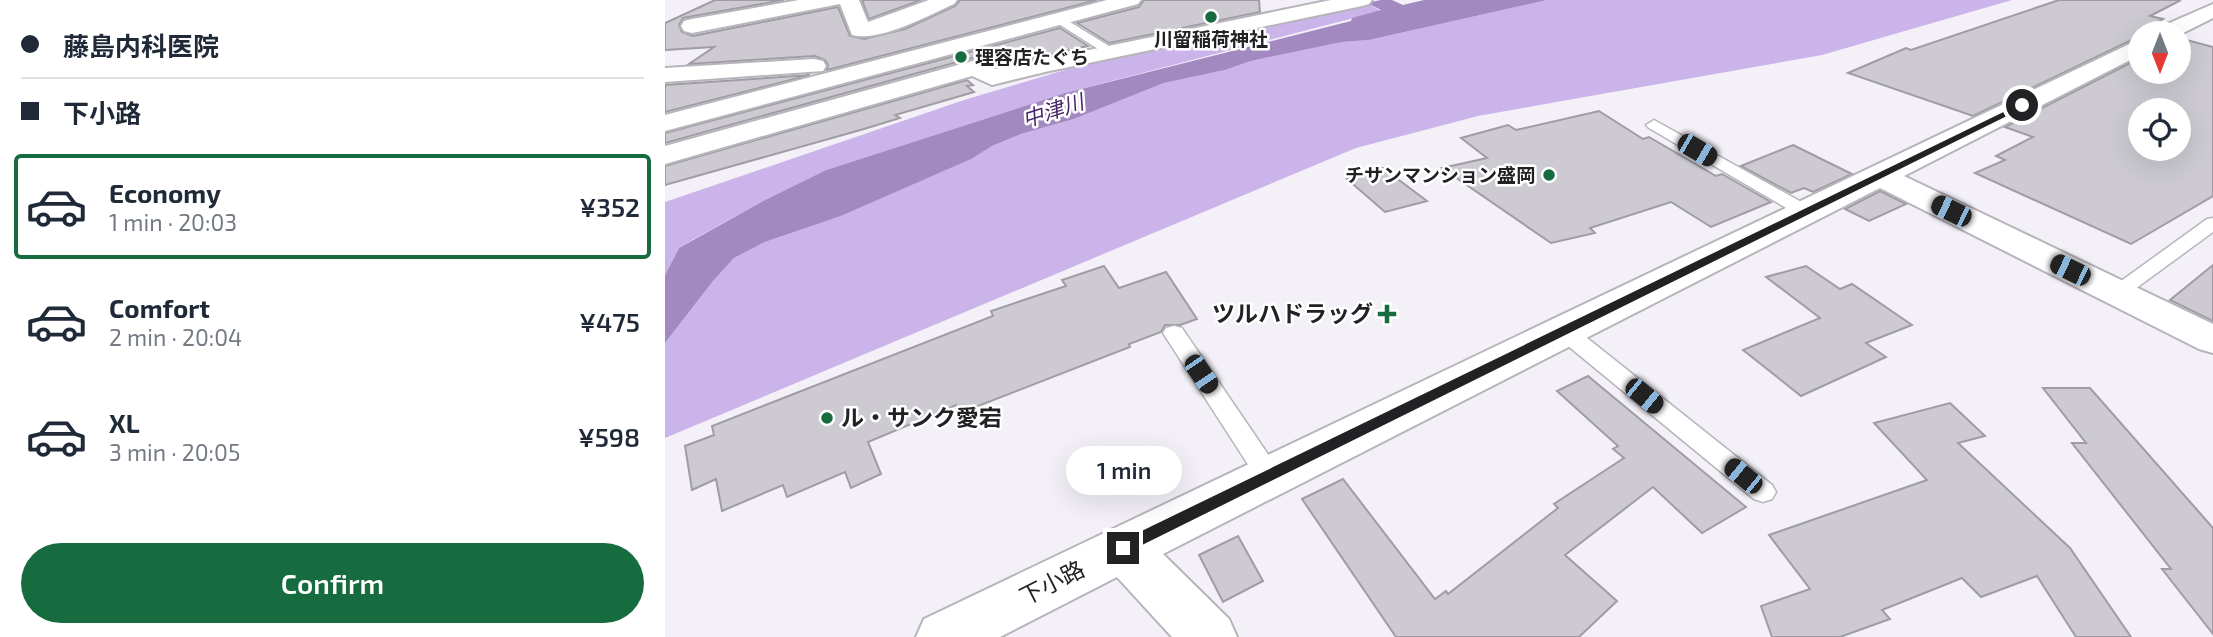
<!DOCTYPE html>
<html lang="en">
<head>
<meta charset="utf-8">
<style>
  :root { --surface:#fff; --page:#f6f6f7; --text:#1f2937; --muted:#747a83; --line:#e0e1e3; --accent:#166c3e }
  body { margin:0; font-family:"Exo 2","Noto Sans JP",sans-serif; background:var(--page); color:var(--text); height:100vh; display:flex; flex-direction:column; font-size:26px; white-space:nowrap }
  * { box-sizing:border-box; margin:0 }
  p { font-size:23px; color:var(--muted) }
  .icon { flex:none; width:38px; height:38px; fill:none; stroke:currentColor; stroke-width:2; stroke-linecap:round; stroke-linejoin:round }
  .map { position:relative; flex:1; overflow:hidden }
  .panel { display:flex; flex-direction:column; background:var(--surface); width:665px }
  .panel>* { flex:none }
  .hud { display:grid; align-content:center; height:154px; padding:0 21px; background:var(--surface) }
  .needle { width:46px; rotate:180deg }
  .tools { position:absolute; left:1463px; top:21px; display:grid; gap:14px }
  .tools a { display:grid; place-items:center; width:63px; height:63px; border-radius:50%; background:var(--surface); box-shadow:0 7px 28px #0002; font-size:35px }
  .end { position:absolute; width:32px; height:32px; margin:-16px; border:9px solid #222124; background:#fff; box-shadow:0 0 0 4px #fff }
  .from { border-radius:50% }
  .bubble { position:absolute; height:49px; border-radius:24px; background:var(--surface); box-shadow:0 7px 28px #0002; font-size:23px; font-weight:600; line-height:49px; text-align:center }
  .car { position:absolute; width:21px; height:42px; margin:-21px -10px; border-radius:9px; box-shadow:0 0 5px 2px #0007; background:linear-gradient(#222 24%,#8ab4d8 0 40%,#222 0 76%,#8ab4d8 0 86%,#222 0) }
  .hud b { display:flex; align-items:center; gap:24px; height:66px; font-size:26px }
  .hud b+b { border-top:2px solid var(--line) }
  .hud i { width:18px; height:18px; background:var(--text) }
  ul { padding:0; list-style:none }
  li { display:flex; align-items:center; gap:21px; height:105px; margin:0 14px 10px; padding:0 7px; border:4px solid transparent; border-radius:7px }
  li div { flex:1 }
  li b { display:block; font-size:26px }
  li em { font-style:normal; font-weight:600 }
  li.selected { border-color:var(--accent) }
  li>.icon { width:63px; height:63px; stroke-width:1.5 }
  .primary-button { display:flex; gap:14px; margin-top:auto; padding:14px 21px }
  .primary-button a { flex:1; height:80px; border-radius:42px; background:var(--accent); color:#fff; font-size:28px; font-weight:600; line-height:80px; text-align:center }
  main { display:flex; flex:1; min-height:0 }
  .map>svg:first-child { display:block }
  .green { fill:#cbb4e9 }
  .water { fill:#a28ac0 }
  .building { fill:#cdcad2; stroke:#9f9ca3; stroke-width:2; fill-rule:evenodd }
  .lines { fill:none; stroke-linecap:round; stroke-linejoin:round }
  .lane-casing { stroke:#b7b4bb; stroke-width:3 }
  .street-casing { stroke:#b7b4bb; stroke-width:4 }
  .lane { fill:#fff; fill-rule:evenodd }
  .street { fill:#fff; fill-rule:evenodd }
  .route { fill:#222124 }
  .poi-dot { fill:#166c3e; stroke:#fff; stroke-width:2.5 }
  .labels { text-anchor:middle; stroke-width:5; stroke-linejoin:round; paint-order:stroke }
  .far-poi-label { font-size:19px; font-weight:bold; fill:#222124; stroke:#fff }
  .far-water-label { font-size:21px; font-style:italic; fill:#472668; stroke:#fff }
  .poi-label { font-size:23px; font-weight:bold; fill:#222124; stroke:#fff; text-anchor:end }
  .street-label { font-size:23px; fill:#222124; stroke:#fff }
</style>
</head>
<body>
<main>
<section class="panel">
<div class="hud">
<b><i class="from"></i>藤島内科医院</b>
<b><i></i>下小路</b>
</div>
<ul>
<li class="selected"><svg class="icon" aria-label="car" viewBox="0 0 24 24"><path d="M5 17H2v-5l4-1 3-4h7l3 4 3 1v5h-3M9 17h6M6 11h13"/><circle cx="7" cy="17" r="2"/><circle cx="17" cy="17" r="2"/></svg><div><b>Economy</b><p>1 min · 20:03</p></div><em>¥352</em></li>
<li><svg class="icon" aria-label="car" viewBox="0 0 24 24"><path d="M5 17H2v-5l4-1 3-4h7l3 4 3 1v5h-3M9 17h6M6 11h13"/><circle cx="7" cy="17" r="2"/><circle cx="17" cy="17" r="2"/></svg><div><b>Comfort</b><p>2 min · 20:04</p></div><em>¥475</em></li>
<li><svg class="icon" aria-label="car" viewBox="0 0 24 24"><path d="M5 17H2v-5l4-1 3-4h7l3 4 3 1v5h-3M9 17h6M6 11h13"/><circle cx="7" cy="17" r="2"/><circle cx="17" cy="17" r="2"/></svg><div><b>XL</b><p>3 min · 20:05</p></div><em>¥598</em></li>
</ul>
<div class="primary-button"><a>Confirm</a></div>
</section>
<div class="map">
<svg width="1548" height="637" viewBox="0 0 1548 637">
  <rect width="100%" height="100%" fill="#f3f0f8"/>
  <!-- green -->
  <g class="green">
    <polygon points="882,0 1347,0 1157,55 813,116 691,148 0,438 0,343 48,281 69,258 100,242 176,216 305,159 327,146 356,134 409,119 499,83 560,70 586,61 677,42 704,40"/>
    <polygon points="702,3 716,11 400,93 161,170 100,200 29,239 14,248 0,275 0,202 299,100 420,64"/>
  </g>
  <!-- water -->
  <polygon class="water" points="716,0 727,0 738,5 759,0 882,0 704,40 677,42 586,61 560,70 499,83 409,119 356,134 327,146 306,159 176,216 100,242 69,258 48,281 0,343 0,275 14,248 100,200 161,170 400,93 686,21 687,18 716,10 702,3"/>
  <!-- building -->
  <g class="building">
    <polygon points="50,0 119,0 18,18 14,25 17,32 28,36 173,7 185,36 199,39 240,29 290,6 295,0 432,0 162,70 163,65 160,60 150,56 24,64 49,47 0,50 0,23"/>
    <polygon points="197,0 256,0 204,19"/>
    <polygon points="479,0 594,0 595,12 444,43 412,23 474,7"/>
    <polygon points="1394,0 1516,0 1485,16 1498,19 1481,29 1488,31 1487,33 1475,33 1475,36 1308,116 1183,73 1241,48 1246,50"/>
    <polygon points="395,28 423,46 331,66 310,57 0,143 0,133"/>
    <path d="M1514,38L1548,47V196L1466,244L1310,173L1340,160L1331,156L1368,137L1340,127L1475,58V72H1514ZM1475,110H1514V149H1475Z"/>
    <polygon points="145,75 0,112 0,85"/>
    <polygon points="302,80 308,85 302,86 309,92 230,115 235,118 199,129 0,185 0,166"/>
    <polygon points="934,111 978,139 984,137 1051,176 1057,174 1106,202 1046,227 1006,202 925,228 930,233 886,243 777,168 822,158 796,138 843,125 851,130"/>
    <polygon points="1128,145 1187,174 1148,192 1139,188 1126,193 1076,166"/>
    <polygon points="718,168 762,201 720,212 682,179"/>
    <polygon points="1215,191 1241,204 1204,221 1180,209"/>
    <polygon points="1548,265 1548,321 1505,300"/>
    <polygon points="439,266 454,288 501,272 532,319 515,325 500,325 496,332 464,344 465,347 295,413 291,405 203,442 216,474 186,488 180,472 122,497 118,485 57,511 51,479 27,490 20,446 49,435 47,426 328,316 326,311 401,286 397,280"/>
    <polygon points="1141,266 1175,289 1187,284 1247,325 1201,343 1221,357 1136,396 1078,350 1155,318 1101,277"/>
    <polygon points="923,376 1081,507 1037,533 988,487 900,555 952,601 914,637 731,637 637,499 678,479 770,599 781,591 783,594 893,508 889,504 959,458 948,449 953,446 892,391"/>
    <polygon points="1378,388 1425,388 1548,528 1548,634 1497,569 1506,569 1407,443 1421,443"/>
    <polygon points="1285,403 1320,436 1293,443 1405,548 1466,637 1411,637 1372,576 1316,597 1297,578 1217,610 1225,619 1175,637 1107,637 1096,606 1145,589 1104,535 1262,480 1209,423"/>
    <polygon points="573,536 598,581 558,602 534,555"/>
  </g>
  <g class="lines">
    <defs>
      <g id="lane">
        <polygon points="389,17 397,17 452,51 451,54 441,54 389,21"/>
        <polygon points="989,120 1147,208 1150,212 1141,217 1135,216 984,128 981,125"/>
        <polygon points="1548,218 1548,232 1459,297 1445,297 1442,293 1445,289 1542,219"/>
        <polygon points="899,324 907,326 1107,485 1111,492 1107,499 1098,502 1089,499 891,336 888,331 891,326"/>
        <polygon points="509,326 517,328 613,469 617,476 613,483 604,486 595,483 498,333 501,328"/>
      </g>
      <g id="street">
        <path d="M134,0H194L203,22L264,0H292L289,4C262,16 216,42 187,35L175,4L27,33L19,31L16,26L19,21L27,19Z"/>
        <polygon points="442,0 476,0 473,4 0,131 0,115"/>
        <polygon points="666,0 707,0 704,4 697,6 380,72 327,85 307,76 0,164 0,146 311,60 331,69"/>
        <polygon points="1548,4 1548,18 1514,35 1490,33 1493,28"/>
        <polygon points="1475,39 1475,55 1239,176 1548,324 1548,353 1534,349 1215,188 498,554 564,619 572,637 507,637 452,577 335,637 251,637 259,619"/>
        <polygon points="149,59 158,61 161,66 158,71 0,82 0,68"/>
      </g>
    </defs>
    <!-- lane casing -->
    <use href="#lane" class="lane-casing"/>
    <!-- street casing -->
    <use href="#street" class="street-casing"/>
    <!-- lane -->
    <use href="#lane" class="lane"/>
    <!-- street -->
    <use href="#street" class="street"/>
  </g>
  <!-- route -->
  <polygon class="route" points="1357,103 1360,107 463,552 452,552 450,548 452,543"/>
  <!-- markers -->
  <g class="poi-dot">
    <circle cx="546" cy="17" r="7"/>
    <circle cx="296" cy="57" r="7"/>
    <circle cx="884" cy="175" r="7"/>
    <path d="M718.5 303.5h7v7h7v7h-7v7h-7v-7h-7v-7h7z"/>
    <circle cx="162" cy="418" r="7"/>
  </g>
  <g class="labels">
    <!-- far-poi labels -->
    <g class="far-poi-label">
      <text x="546" y="46">川留稲荷神社</text>
      <text x="310" y="64" text-anchor="start">理容店たぐち</text>
      <text x="870" y="182" text-anchor="end">チサンマンション盛岡</text>
    </g>
    <!-- far-water labels -->
    <g class="far-water-label">
      <text transform="translate(388 111) rotate(-18)" y="7">中津川</text>
    </g>
    <!-- poi labels -->
    <g class="poi-label">
      <text x="708" y="322">ツルハドラッグ</text>
      <text x="176" y="426" text-anchor="start">ル・サンク愛宕</text>
    </g>
    <!-- street labels -->
    <g class="street-label">
      <text transform="translate(387 583) rotate(-27)" y="8">下小路</text>
    </g>
  </g>
</svg>
<div class="tools">
<a><svg class="needle" viewBox="-14 -14 28 28"><path d="M0-13l5 13h-10z" fill="#e53935"/><path d="M0 13l5-13h-10z" fill="#747a83"/></svg></a>
<a><svg class="icon" aria-label="locate" viewBox="0 0 24 24"><circle cx="12" cy="12" r="6"/><path d="M12 2v4M12 18v4M2 12h4M18 12h4"/></svg></a>
</div>
<i class="end from" style="left:1357px;top:105px"></i>
<i class="end" style="left:458px;top:548px"></i>
<div class="bubble" style="left:401px;top:446px;width:116px">1 min</div>
<i class="car" style="left:1032px;top:150px;rotate:120deg"></i>
<i class="car" style="left:1286px;top:211px;rotate:296deg"></i>
<i class="car" style="left:1405px;top:270px;rotate:296deg"></i>
<i class="car" style="left:536px;top:374px;rotate:146deg"></i>
<i class="car" style="left:979px;top:396px;rotate:129deg"></i>
<i class="car" style="left:1078px;top:476px;rotate:309deg"></i>
</div>
</main>
</body>
</html>
